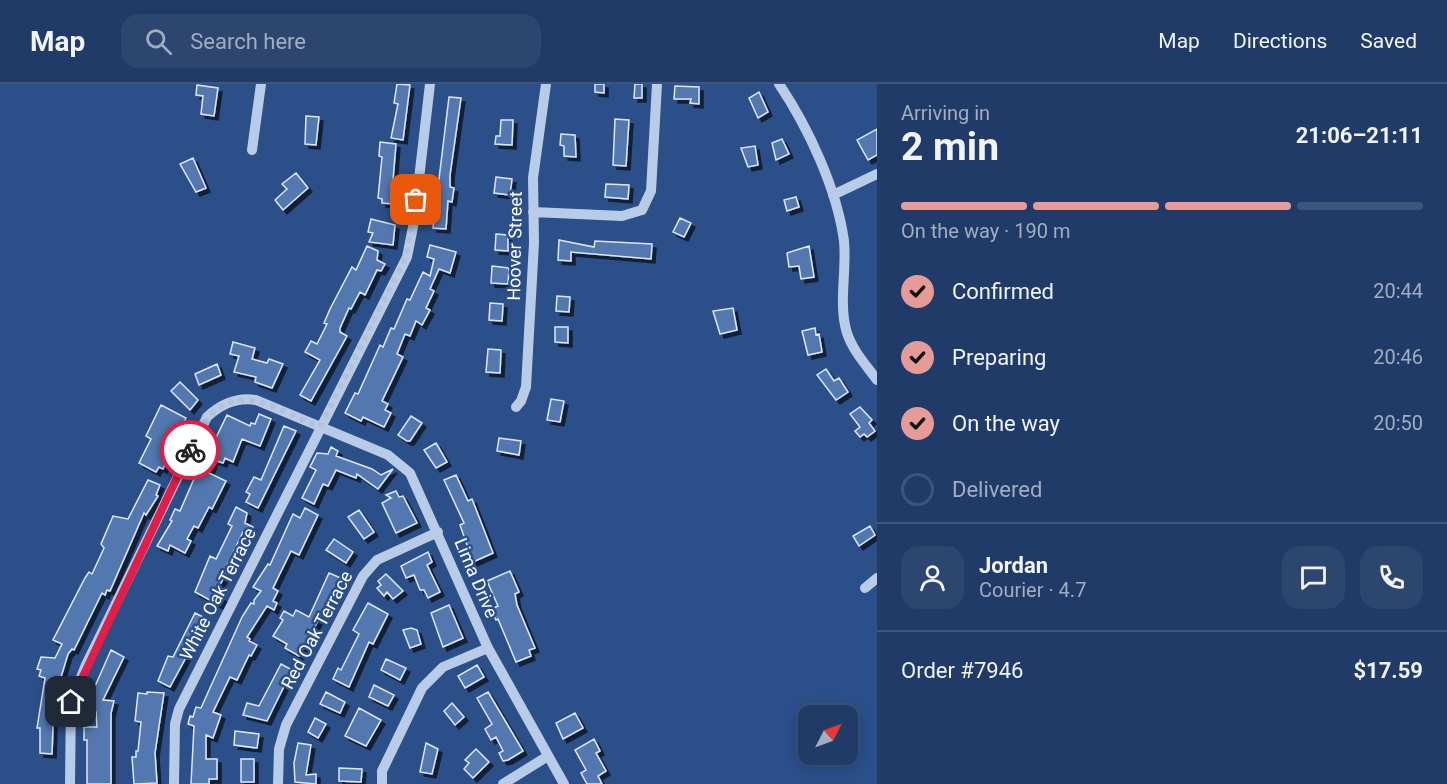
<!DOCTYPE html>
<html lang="en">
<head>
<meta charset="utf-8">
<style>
	:root { --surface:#203b67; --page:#2d4670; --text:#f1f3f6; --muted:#a2adc0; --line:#3d557b; --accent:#e69b98 }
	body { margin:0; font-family:Roboto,sans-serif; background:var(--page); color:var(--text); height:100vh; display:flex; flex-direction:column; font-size:22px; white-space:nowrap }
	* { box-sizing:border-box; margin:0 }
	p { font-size:20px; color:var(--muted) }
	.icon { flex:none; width:33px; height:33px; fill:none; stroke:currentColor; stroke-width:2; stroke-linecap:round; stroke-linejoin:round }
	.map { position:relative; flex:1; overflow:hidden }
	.sheet { display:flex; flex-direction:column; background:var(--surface); width:570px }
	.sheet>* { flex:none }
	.needle { width:39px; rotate:48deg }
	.buttons { position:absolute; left:798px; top:621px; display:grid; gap:12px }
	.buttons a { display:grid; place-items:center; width:60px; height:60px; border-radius:12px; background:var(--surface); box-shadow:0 3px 15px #0003,0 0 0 2px var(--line); font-size:30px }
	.pin { position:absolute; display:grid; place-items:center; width:51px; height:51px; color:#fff; margin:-26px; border-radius:12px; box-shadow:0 3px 9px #0006 }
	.courier { position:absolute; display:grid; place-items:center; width:60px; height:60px; margin:-30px; border:4px solid #e11d48; border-radius:50%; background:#fff; color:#222; box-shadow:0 2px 8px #0007 }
	.overview em { font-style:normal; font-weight:700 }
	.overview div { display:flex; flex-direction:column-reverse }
	.overview { display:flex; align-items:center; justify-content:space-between; height:102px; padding:0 24px }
	h1 { font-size:39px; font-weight:700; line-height:45px }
	.bar { display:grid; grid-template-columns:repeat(4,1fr); gap:9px 6px; align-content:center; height:72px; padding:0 24px }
	.bar i { height:8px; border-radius:4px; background:var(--line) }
	.bar .current { background:var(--accent) }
	.bar p { grid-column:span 4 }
	.line { display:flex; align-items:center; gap:15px; padding:0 24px; border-top:2px solid var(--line) }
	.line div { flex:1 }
	.round { display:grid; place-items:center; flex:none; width:63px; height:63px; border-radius:18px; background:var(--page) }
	ol { padding:0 24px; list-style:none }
	li { display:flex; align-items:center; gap:18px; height:66px }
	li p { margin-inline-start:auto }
	li .icon { padding:6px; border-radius:50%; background:var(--accent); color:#111; stroke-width:4 }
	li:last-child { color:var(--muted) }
	li i { width:33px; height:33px; border:3px solid var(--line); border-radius:50% }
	header { display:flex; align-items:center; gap:36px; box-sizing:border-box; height:84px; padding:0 30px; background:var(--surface); border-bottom:2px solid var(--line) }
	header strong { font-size:28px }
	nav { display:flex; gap:33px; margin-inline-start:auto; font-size:21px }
	.search { width:420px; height:54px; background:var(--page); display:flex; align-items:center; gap:15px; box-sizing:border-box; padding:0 21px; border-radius:18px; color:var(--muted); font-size:22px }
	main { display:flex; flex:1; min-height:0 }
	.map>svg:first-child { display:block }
</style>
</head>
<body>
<header>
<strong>Map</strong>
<div class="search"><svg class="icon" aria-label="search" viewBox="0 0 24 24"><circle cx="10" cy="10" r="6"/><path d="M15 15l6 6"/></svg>Search here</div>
<nav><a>Map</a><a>Directions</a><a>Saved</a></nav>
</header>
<main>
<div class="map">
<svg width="877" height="700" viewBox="0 0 877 700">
	<defs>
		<filter id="shadow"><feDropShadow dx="4" dy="4" stdDeviation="0" flood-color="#0009"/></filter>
	</defs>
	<rect width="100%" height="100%" fill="#2b4f89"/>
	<path fill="#5378b0" stroke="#dce7f7" stroke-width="1.5" filter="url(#shadow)" d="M397,0L410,1L403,56L391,54L398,20L394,19Z
		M595,0H604V9L595,8Z
		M635,0H642V14H634Z
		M197,1L218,4L214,32L201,30L203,12L196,11Z
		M675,2L699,3V20L690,19L691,15H674Z
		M759,8L768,28L758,34L749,14Z
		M449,13L461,14L450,91V103L454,104L452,118L448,117L446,145L433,144Z
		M306,32L319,33L316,61L305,60Z
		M615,35L629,36L626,82L613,81Z
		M501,36H513L512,61L495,60L496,52H500Z
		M877,45V71L868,76L857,56Z
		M561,50L575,51L576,73L564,72V62L560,61Z
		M782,55L789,70L776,76L772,59Z
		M380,58L396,60L393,96H397L394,120L382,119V115L378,114L382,73L379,72Z
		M755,62L758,81L748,83L741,64Z
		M193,74L206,104L196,108L180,80Z
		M296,89L308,104L283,126L275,116L287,105L282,100Z
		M496,93L512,95L510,111L494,109Z
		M606,100L629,101L628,115L605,113Z
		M796,113L799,123L787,127L784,116Z
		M680,134L691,139L684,153L673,148Z
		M371,135L395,141L393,161L369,158L373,149L368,148Z
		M496,150L508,151V167L495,166Z
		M559,156L594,163L595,157L652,160L651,175L571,168V177L558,176Z
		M430,161L456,168L450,189L439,185L430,205L434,207L426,224L430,226L422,241L416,237L410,252L405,250L397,270L403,273L382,317L388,320L385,326L391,329L384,343L363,333L361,337L345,329L355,309L358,310L380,261L383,263L391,244L394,245L407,215L410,216L423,188L430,192L434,175L427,173Z
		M367,162L378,167L377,176L385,180L381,187L377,186L365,211L360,208L351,225L349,224L340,244V248L347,252L311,317L300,311L320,276L305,268L311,257L317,260L327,240L324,239L330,225L352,183L356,186Z
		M809,162L814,193L801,195L799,182L789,183L787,169Z
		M492,182L509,184L508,200L491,199Z
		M557,212L570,213L569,228L556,227Z
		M490,219L503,220L502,237L489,236Z
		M733,224L737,246L720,250L713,227Z
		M555,243H568V259L555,258Z
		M815,244L816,251L819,250L822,268L808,271L802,247Z
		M233,258L255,264L252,275L267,279L269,275L283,280L272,304L255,298L256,293L234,288L239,272L230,270Z
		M488,265L501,266L500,289L486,288Z
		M217,280L221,291L199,301L195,290Z
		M826,285L834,297L839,294L848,308L836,316L817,291Z
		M180,298L198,316L190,326L171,307Z
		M551,315L564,317L560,338L547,336Z
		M161,321L186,334L163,385L159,383L156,388L139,379L151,355L146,352Z
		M860,323L872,336L869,339L875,347L867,353L864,350L860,353L855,347L860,343L850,330Z
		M259,330L271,335L260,362L242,355L233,378L225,374L223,379L214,376L209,389L226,397L212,425L209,423L198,444L194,442L187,455L191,457L185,469L170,461L168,467L157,462L172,437L170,436L175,425L180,427L207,365L210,366L227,331L250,342L251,339L255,340Z
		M411,332L422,339L410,357H407L398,351Z
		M284,342L296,347L258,424L246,418L250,410L246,408L254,393L261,396Z
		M499,354L521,357L519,371L497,367Z
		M436,359L447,378L436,384L424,366Z
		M331,363L338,367L336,372L372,385L381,391L393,385L378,405L357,390L356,394L336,386L328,402L323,400L314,420L302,414L316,386L310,383L317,369L328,370Z
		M456,391L468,417L472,415L493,469L473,478L460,441L464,439L444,396Z
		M148,396L160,401L156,411L158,412L146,431L144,429L110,507L107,506L105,511L102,509L74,566L72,565L68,570L54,616L52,670L40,669V644H37L45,594L39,592L41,586L37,585L41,573L55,574L62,560L53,556L85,494L89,488L92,490L104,464L101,460L113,432L128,435Z
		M396,407L399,413L403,412L417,439L396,449L382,419L391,414L386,411Z
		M236,423L247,429L245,439L253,443L249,451L243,448L227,481L230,482L215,510L223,514L219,521L195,508L210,472L216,475L232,442L228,440Z
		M305,424L318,431L299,471L291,467L273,504L278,507L273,517L277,519L274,526L267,522L247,553L250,555L249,557L257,561L251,572L249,571L237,596L230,593L213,628L221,631L213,654L206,651V675H217V695H209V700H191L194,642L188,640L190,632L193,633L196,623L201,624L242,533L251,519L254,520V516L261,507L253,503L268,480L270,481L293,430L300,434Z
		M359,426L374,448L364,455L348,433Z
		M870,442L875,451L859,462L853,452Z
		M334,455L353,468L346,479L326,466Z
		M428,468L432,478L427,481L440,508L428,514L424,506H420L414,491L406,494L401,482Z
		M510,487L519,508L515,510L517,521L535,564L529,566L531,572L516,578L498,535L496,536L491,525L498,522L487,497Z
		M329,489L341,494L299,572L285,564L287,560L273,552L283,536L280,534L284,527L293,532L296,526L309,533Z
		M386,490L403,507L393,515L387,508L384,512L377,504L381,501L378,497Z
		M368,519L388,530L373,560L369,558L349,603L333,595L338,584L341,586L359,550L353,546Z
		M449,521L463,554L443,563L431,529Z
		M195,529L205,534L204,540L170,603L158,597L168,572L173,573Z
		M411,544L417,546L421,560L410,564L403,546Z
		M111,566L124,573L103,616L114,617L111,629V700H87V656H84V643H97L96,628L85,627L87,608L92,609Z
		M386,575L406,584L400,596L381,586Z
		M281,580L292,586L267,637L243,631L247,619L259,622Z
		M477,581L484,593L465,604L458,592Z
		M374,601L394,611L388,622L369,613Z
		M147,608L164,609L155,669L157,699L134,700L132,673H136V667H138L141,638L135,637L138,609L147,610Z
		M326,608L345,618L340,629L320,620Z
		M488,608L523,667L508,676L503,677L499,669L503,667L496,653L491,656L485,645L492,640L477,614Z
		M452,619L464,633L455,641L444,627Z
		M359,624L381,636L366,662L345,652Z
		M575,629L583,644L563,655L556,639Z
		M315,634L326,640L318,654L308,648Z
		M235,647L259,650L257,664L234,661Z
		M594,655L600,667L596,669L606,687L598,692L602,700H587L581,689L586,686L575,666Z
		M298,659L311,661L306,691L316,690V700L295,698L294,679Z
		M426,659L438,665L432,690L420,688Z
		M476,665L489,678L473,694L464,685L469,679L465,676Z
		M241,675H254V698H241Z
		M339,684L362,685L361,698L339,697Z"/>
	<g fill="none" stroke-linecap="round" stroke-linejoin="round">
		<path stroke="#b8cce8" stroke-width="10" d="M779,0C808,43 837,105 844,157C847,187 838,220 847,249C853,267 866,281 877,296
			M252,66L261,0
			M833,111L877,90
			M533,128L622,132L642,126L651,107L657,0
			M516,323L521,317L526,303L534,159L533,94L546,0
			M865,504L877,494
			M70,700L71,618L86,581L207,333C221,320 237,313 256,316L388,371L410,389L488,564L564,700
			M174,700L175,640L179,625L407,173L414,138L430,0
			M278,700L279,665L286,641L363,492L377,476L438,448
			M382,700V687L422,604L443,583L488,564
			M503,700L548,672"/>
	</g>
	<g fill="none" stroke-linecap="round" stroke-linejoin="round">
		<path stroke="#b5c1d6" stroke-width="6" stroke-dasharray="0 10.8" d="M190,366C225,289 258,317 320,343L406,173L416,116"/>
		<path stroke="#e11d48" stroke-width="8" d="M71,618L190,366"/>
	</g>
	<g text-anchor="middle" stroke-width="5" stroke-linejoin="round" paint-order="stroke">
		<g font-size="18" fill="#fff" stroke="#2b4f89">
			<text transform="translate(515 162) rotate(-89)" y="6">Hoover Street</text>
			<text transform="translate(476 494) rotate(67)" y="6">Lima Drive</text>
			<text transform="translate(218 510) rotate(-63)" y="6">White Oak Terrace</text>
			<text transform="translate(317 546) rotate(-62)" y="6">Red Oak Terrace</text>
		</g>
	</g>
</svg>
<div class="buttons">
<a><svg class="needle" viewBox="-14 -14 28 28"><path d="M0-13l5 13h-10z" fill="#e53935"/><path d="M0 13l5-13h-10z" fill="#a2adc0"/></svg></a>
</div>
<div class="pin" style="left:416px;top:116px;background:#ea580c"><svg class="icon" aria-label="bag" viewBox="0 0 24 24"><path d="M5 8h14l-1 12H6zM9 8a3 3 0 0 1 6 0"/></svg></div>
<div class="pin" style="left:71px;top:618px;background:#1f2937"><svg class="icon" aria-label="home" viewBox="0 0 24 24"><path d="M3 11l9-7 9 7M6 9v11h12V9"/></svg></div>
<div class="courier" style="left:190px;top:366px"><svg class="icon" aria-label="bike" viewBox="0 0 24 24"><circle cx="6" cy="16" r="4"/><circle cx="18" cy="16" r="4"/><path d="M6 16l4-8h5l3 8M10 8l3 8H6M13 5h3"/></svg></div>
</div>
<section class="sheet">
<div class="overview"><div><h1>2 min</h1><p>Arriving in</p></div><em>21:06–21:11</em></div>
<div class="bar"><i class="current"></i><i class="current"></i><i class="current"></i><i></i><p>On the way · 190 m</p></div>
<ol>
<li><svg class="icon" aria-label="check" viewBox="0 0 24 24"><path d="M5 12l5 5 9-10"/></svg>Confirmed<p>20:44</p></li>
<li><svg class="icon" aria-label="check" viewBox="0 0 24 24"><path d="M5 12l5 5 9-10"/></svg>Preparing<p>20:46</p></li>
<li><svg class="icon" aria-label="check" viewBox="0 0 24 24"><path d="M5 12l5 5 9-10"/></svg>On the way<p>20:50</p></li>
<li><i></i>Delivered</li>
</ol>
<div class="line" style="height:108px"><a class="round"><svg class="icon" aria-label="person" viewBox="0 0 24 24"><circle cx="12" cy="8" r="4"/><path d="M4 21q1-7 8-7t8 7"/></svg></a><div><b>Jordan</b><p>Courier · 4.7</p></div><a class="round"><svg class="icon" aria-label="chat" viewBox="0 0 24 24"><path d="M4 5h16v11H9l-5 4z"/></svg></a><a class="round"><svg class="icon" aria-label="phone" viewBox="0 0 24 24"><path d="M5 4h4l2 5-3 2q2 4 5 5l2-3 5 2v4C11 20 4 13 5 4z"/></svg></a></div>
<div class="line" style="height:78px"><div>Order #7946</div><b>$17.59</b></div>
</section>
</main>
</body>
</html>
